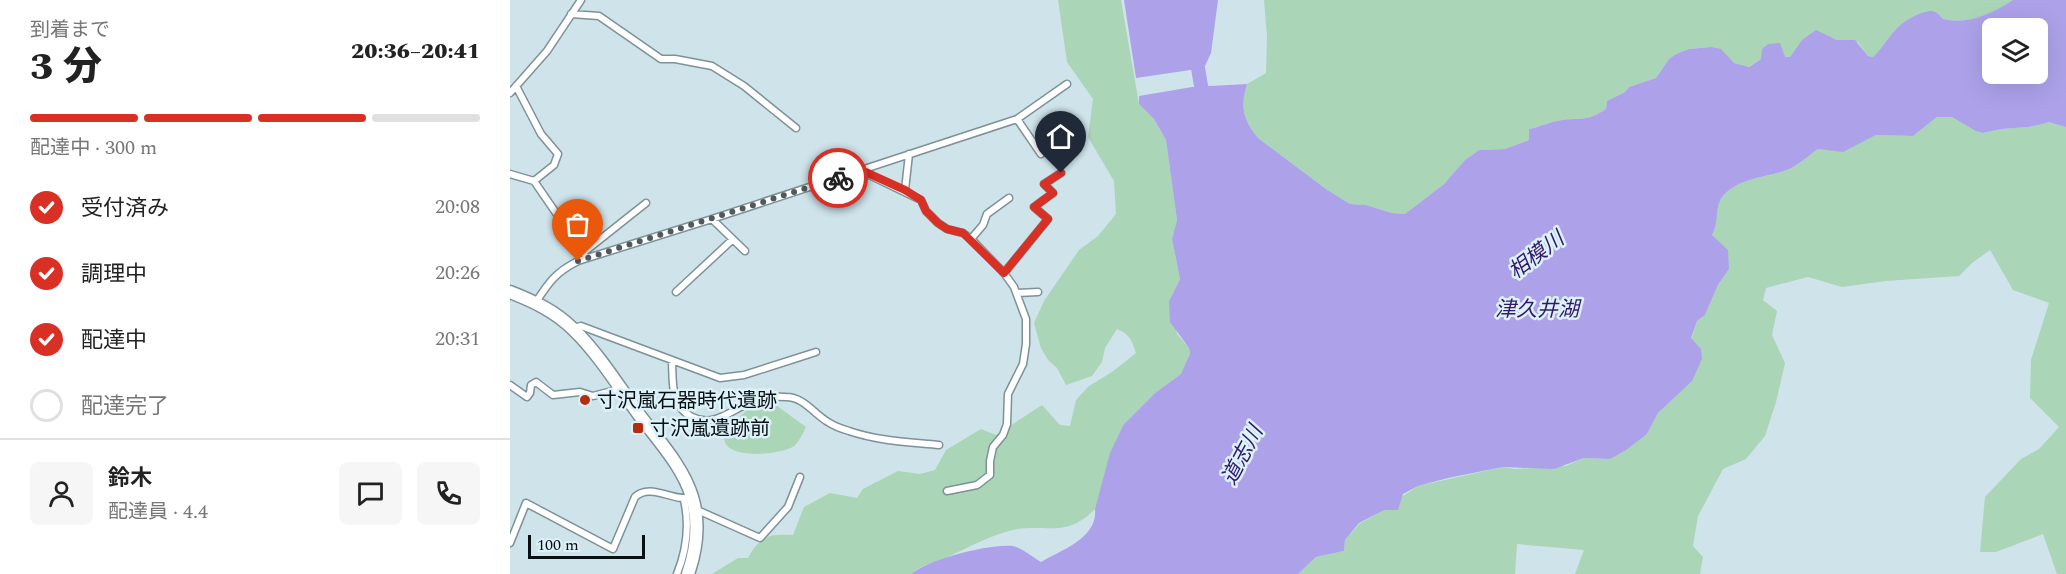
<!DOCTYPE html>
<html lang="ja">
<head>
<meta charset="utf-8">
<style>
	:root { --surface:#fff; --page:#f6f6f6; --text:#222; --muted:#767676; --line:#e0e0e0; --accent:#d93025 }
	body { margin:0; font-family:Spectral,"Noto Sans JP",serif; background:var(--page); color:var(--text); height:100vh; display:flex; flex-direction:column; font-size:22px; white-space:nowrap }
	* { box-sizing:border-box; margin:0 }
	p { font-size:20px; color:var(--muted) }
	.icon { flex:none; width:33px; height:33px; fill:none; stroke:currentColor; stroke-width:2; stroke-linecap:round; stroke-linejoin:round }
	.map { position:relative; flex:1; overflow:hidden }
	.sheet { display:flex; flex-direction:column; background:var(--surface); width:510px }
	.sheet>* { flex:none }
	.buttons { position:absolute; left:1472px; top:18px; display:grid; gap:12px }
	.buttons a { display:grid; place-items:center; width:66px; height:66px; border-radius:9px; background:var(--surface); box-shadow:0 6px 24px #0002; font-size:30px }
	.scale { position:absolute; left:18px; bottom:15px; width:117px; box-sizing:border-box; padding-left:6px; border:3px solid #091013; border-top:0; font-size:16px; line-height:21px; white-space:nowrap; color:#091013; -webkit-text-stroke:4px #dcf1f8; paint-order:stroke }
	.pin { position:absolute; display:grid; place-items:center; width:51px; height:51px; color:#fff; margin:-62px -26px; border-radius:50% 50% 50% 0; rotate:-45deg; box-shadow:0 0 6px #0007 }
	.pin .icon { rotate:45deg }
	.courier { position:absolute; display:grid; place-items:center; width:60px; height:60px; margin:-30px; border:4px solid #d93025; border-radius:50%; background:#fff; color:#222; box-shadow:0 2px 8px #0007 }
	.head em { font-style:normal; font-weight:800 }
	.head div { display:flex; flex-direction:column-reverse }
	.head { display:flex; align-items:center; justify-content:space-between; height:102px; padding:0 30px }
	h1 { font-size:39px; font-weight:800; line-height:45px }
	.bar { display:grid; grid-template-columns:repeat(4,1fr); gap:9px 6px; align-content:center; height:72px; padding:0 30px }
	.bar i { height:8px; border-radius:4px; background:var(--line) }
	.bar .active { background:var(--accent) }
	.bar p { grid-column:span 4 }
	.line { display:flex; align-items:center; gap:15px; padding:0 30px; border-top:2px solid var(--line) }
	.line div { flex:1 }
	.round { display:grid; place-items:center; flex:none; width:63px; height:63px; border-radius:9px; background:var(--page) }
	ol { padding:0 30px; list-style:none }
	li { display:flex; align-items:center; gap:18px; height:66px }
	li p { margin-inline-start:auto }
	li .icon { padding:6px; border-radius:50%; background:var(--accent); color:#fff; stroke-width:4 }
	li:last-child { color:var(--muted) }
	li i { width:33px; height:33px; border:3px solid var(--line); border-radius:50% }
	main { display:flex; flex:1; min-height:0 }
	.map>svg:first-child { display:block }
</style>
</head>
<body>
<main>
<section class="sheet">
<div class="head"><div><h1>3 分</h1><p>到着まで</p></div><em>20:36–20:41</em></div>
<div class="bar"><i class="active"></i><i class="active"></i><i class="active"></i><i></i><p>配達中 · 300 m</p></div>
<ol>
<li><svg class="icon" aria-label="check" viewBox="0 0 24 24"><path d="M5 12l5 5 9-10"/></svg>受付済み<p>20:08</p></li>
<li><svg class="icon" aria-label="check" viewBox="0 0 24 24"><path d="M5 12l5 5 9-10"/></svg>調理中<p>20:26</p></li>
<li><svg class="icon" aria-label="check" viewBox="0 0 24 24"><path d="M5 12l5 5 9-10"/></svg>配達中<p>20:31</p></li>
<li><i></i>配達完了</li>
</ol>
<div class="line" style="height:108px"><a class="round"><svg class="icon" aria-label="person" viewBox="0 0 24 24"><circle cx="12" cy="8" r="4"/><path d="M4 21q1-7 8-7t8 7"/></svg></a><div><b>鈴木</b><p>配達員 · 4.4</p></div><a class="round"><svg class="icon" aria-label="chat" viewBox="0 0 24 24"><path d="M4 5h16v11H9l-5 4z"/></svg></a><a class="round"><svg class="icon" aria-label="phone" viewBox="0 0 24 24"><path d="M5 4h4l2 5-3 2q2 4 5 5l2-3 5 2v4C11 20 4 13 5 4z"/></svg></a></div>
</section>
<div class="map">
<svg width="1556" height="574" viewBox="0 0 1556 574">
	<rect width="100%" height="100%" fill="#cfe3eb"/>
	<path fill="#aad5b6" d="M548,0H611L629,104L644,119L656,140L667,220L662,239L670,279L659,301L667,334L679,348L680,354L676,365L671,374L645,393L614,424L585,509C557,537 541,525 507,529C485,533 459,547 438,557C425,563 411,564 401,574H202L228,558H238C251,535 259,534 283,535L294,507L320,493L347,498L353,489L388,471L410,474L425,470L436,450L471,429L486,435L532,405L550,425L560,426L566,400L579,386L602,372L626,353C622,340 619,334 607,329L595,348L592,362L582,376L556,385L547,368L538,360L531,348L524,323L534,301L569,250L588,236L606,214L604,181L578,137L583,99L557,62Z
		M754,0H1503C1485,12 1461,24 1438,20C1431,19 1431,16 1427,13C1420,7 1404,16 1397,20C1382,29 1375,46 1363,57L1358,56L1348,42L1327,40L1320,37L1292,40L1280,57L1251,59L1238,67L1224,63L1201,47L1179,49L1166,54L1159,59L1146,78L1119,87L1115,92L1097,101L1096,109C1074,124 1069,116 1047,121C1038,123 1029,127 1020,129L1019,140L995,149L969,150L955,160L934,184L895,214L882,213L856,205L840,204L816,189L748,138C733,119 730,108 737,84L756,73L757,36Z
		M1427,117H1442L1473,133L1491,129L1519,127L1530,123L1543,122L1556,127V574H1547L1533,534L1486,552H1470L1475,497L1511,459L1529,449L1549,427L1520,398L1521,360L1539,303L1503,290L1480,250L1462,263L1449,276L1375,281L1332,287L1298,277L1256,288L1253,300L1267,311L1262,335L1275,363L1266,402L1255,436L1236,459L1213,469L1188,516L1183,546L1193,557L1190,574H1065L1074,550L1007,544L1005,574H788L806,557L834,551L835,540L850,523L860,518L908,486L993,467L1005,469L1056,466L1074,458L1100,459L1137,434L1148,413L1181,381L1191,349L1181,339L1187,321L1195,315L1208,285L1219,269L1202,235C1210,221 1204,207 1213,196C1229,177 1255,178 1277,170C1289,165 1298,156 1308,149L1334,151L1366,135L1403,136Z
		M243,405L267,406L296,427C293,433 289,442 284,446C269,456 203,461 216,431C219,424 237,411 243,405Z"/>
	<path fill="#ada2ea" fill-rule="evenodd" d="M614,0H708L701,53L694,68L626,78Z
		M1503,0H1556V127L1539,122L1519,127L1491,129L1473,133L1466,131L1442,117H1427L1403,136L1366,135L1333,152L1308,149C1298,156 1289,165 1277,170C1255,178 1230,177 1213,196C1204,207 1210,221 1202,235L1218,250L1219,269L1208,285L1195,315L1187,321L1181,338L1191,349L1192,359L1182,381L1148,413L1137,434L1116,450L1100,459L1074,458L1044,469L993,467L938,478L908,486L893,494L888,510H874L849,523L835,540L834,551L806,557L788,574H401C416,560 481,543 503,546C512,548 523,557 531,562C552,550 588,538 585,509L600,453L614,424L645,393L671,374L680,354L679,348L660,322L659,301L670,279L662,239L667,220L656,140L644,119L629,104V96L682,87L737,84C730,108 733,119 748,138L816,189L840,204L856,205L882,213L895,214L934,184L955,160L969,150L995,149L1019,140V129C1030,127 1037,123 1047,121C1068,116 1074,124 1096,109L1097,101L1115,92L1119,87L1146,78L1159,59L1166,54L1179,49L1201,47L1211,49L1224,63L1239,67L1251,59L1252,49L1258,44L1270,43L1275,57H1280L1292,40L1306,30L1327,40H1345L1358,56L1363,57C1375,46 1382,29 1397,20C1404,16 1420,7 1427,13C1431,16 1431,19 1438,20C1461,24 1484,12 1503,0ZM1527,28V74H1482V28Z"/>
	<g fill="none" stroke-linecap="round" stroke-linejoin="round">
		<path stroke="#ada2ea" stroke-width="14" d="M685,51L694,103"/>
		<defs>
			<path id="street" d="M61,14L89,16L151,59H165L202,66L234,86L286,128
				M6,86L31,134L48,154L44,165L24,181
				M0,93L37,51L71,0
				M507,119L531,154
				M351,171L411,200L416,211L428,223L437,229L453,233L461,239L494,273L504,287L516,319V344L513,364L498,394L497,424L493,435L483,447L480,461V475L467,485L437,491
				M0,174L24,181L77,258
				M395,190L399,154
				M202,219L235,251
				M461,239L473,225L477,214L499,198
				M73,253L136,203
				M494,273L538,219L524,207L543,193L534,184L551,173
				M166,292L222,240
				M507,293L528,292
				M26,302C39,282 46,272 68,261L202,219L507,119L557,84
				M63,328L71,326L210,378L234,375L306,352
				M162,361C163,382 160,406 182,417C204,428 221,410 241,402C253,397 264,396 276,397C294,397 304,414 318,422C324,426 332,429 339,431C368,441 399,442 429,445
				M0,385L17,397L20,393L21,385L26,382L43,395L70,392L83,396L102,391L109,387
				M185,509L250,538L278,507L290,477
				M0,543L16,503L103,549L125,497C141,482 164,503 182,497
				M167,574C177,549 180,526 174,500"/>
			<path id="highway" d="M0,292C23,301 45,311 63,329C89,354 109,387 130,416C149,441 173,467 182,497C190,523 187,548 178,574"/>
		</defs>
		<use href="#street" stroke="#7e9197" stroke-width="9"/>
		<use href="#highway" stroke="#7e9197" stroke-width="15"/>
		<use href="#street" stroke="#fff" stroke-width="6"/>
		<use href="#highway" stroke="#fff" stroke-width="12"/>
	</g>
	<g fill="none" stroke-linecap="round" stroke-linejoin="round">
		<path stroke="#4e5a5f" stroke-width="6" stroke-dasharray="0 10.8" d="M68,261L328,178"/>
		<path stroke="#d93025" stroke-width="8" d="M328,178L351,170L395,190L411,200L416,211L428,223L437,229L453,233L494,273L538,219L524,207L543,193L534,184L551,173"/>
	</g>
	<g fill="#b72c0e" stroke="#dcf1f8" stroke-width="2">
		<circle cx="75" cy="400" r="6"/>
		<rect x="122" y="422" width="12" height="12" rx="3"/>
	</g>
	<g text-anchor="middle" stroke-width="5" stroke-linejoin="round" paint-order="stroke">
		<g font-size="20" fill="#091013" stroke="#dcf1f8" text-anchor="start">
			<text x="87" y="407">寸沢嵐石器時代遺跡</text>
			<text x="140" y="435">寸沢嵐遺跡前</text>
		</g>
		<g font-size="21" font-style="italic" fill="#32186b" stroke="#dcf1f8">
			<text transform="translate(1026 255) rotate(-37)" y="7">相模川</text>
			<text x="1027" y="316">津久井湖</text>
			<text transform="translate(732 455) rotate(-62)" y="7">道志川</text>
		</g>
	</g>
</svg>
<div class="buttons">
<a><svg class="icon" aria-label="layers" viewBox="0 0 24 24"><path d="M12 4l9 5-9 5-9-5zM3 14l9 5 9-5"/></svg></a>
</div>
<div class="scale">100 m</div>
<div class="pin" style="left:68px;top:261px;background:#ea580c"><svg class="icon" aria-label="bag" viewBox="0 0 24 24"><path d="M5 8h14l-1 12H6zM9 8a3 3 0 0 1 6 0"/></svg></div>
<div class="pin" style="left:551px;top:173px;background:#1f2937"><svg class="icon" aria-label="home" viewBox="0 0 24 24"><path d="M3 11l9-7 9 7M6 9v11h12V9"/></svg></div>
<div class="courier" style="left:328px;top:178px"><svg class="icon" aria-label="bike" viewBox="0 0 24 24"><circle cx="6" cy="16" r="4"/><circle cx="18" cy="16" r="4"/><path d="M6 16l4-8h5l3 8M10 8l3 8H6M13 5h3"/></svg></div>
</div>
</main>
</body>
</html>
